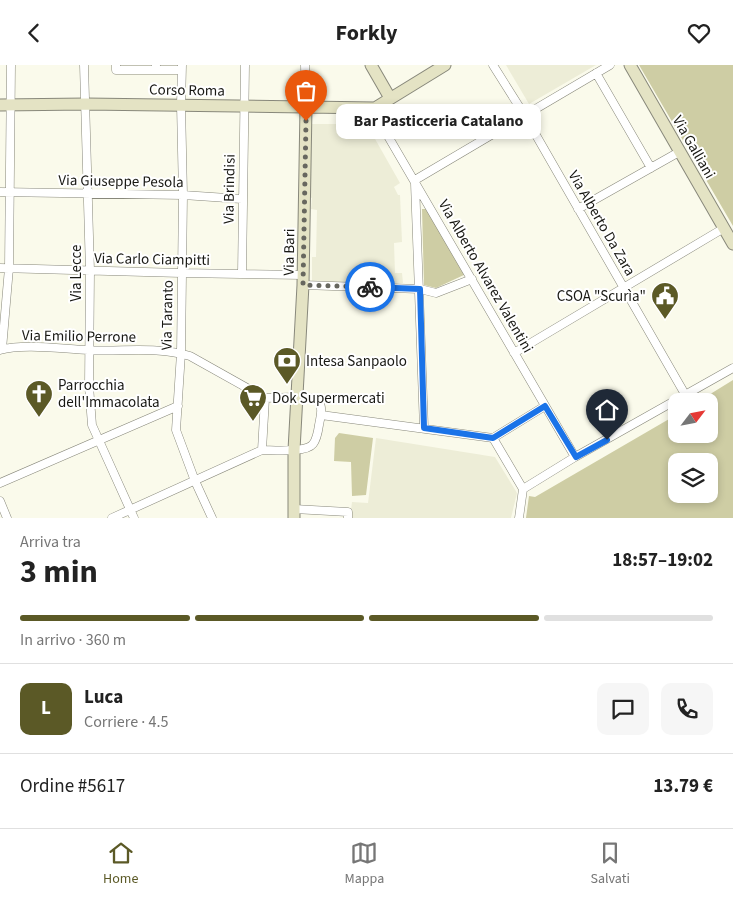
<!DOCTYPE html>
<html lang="it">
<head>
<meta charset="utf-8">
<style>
	:root { --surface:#fff; --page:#f6f6f6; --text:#222; --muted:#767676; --line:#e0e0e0; --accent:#5b5926 }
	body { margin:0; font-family:"Source Sans 3",sans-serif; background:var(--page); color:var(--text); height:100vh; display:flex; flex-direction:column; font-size:19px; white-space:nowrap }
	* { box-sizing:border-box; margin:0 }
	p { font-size:16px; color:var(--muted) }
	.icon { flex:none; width:28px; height:28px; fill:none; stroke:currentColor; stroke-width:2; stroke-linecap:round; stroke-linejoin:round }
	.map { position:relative; height:453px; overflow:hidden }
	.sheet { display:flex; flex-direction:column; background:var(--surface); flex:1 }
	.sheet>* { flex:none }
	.needle { width:32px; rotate:58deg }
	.fabs { position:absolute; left:668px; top:328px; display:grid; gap:10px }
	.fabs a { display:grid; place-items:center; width:50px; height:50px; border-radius:10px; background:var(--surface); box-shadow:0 2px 8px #0003; font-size:25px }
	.pin { position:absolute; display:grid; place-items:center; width:42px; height:42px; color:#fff; margin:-51px -21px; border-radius:50% 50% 50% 0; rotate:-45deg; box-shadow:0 0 5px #0007 }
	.pin .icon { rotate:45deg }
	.courier { position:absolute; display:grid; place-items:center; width:50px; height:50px; margin:-25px; border:4px solid #1a73e8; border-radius:50%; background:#fff; color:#222; box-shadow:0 1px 6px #0007 }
	.bubble { position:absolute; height:35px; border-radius:10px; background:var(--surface); box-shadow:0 2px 8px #0003; font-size:16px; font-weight:700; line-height:35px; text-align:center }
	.head em { font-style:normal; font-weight:700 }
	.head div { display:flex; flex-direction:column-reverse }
	.head { display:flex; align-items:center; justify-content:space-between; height:85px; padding:0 20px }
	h1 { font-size:32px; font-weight:700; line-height:38px }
	.bar { display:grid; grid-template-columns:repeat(4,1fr); gap:8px 5px; align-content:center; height:60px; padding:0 20px }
	.bar i { height:6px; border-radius:4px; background:var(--line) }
	.bar .on { background:var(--accent) }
	.bar p { grid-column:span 4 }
	.line { display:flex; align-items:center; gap:12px; padding:0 20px; border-top:1px solid var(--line) }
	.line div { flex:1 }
	.round { display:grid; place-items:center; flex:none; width:52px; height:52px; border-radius:10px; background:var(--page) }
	header { display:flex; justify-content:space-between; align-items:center; height:65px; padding:0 20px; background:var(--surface); font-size:22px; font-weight:700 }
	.tabs { display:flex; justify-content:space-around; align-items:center; height:70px; border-top:1px solid var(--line); background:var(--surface); font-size:14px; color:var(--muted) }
	.tabs a { display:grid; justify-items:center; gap:2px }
	.tabs .on { color:var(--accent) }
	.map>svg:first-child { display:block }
</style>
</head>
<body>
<header><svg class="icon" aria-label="back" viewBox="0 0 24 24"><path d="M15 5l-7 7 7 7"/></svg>Forkly<svg class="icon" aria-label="heart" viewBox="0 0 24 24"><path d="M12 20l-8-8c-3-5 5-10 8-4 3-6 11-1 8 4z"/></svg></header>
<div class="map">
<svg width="733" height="453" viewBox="0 0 733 453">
	<rect width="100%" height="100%" fill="#fafaeb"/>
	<path fill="#ededd7" d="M506,0H596L529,39Z
		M311,59H358L363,69L370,65L400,118L394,122L398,130H400L402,177L394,178L395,208H402L403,218L312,217V192H316L317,145L311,144L312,133L309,132Z
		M376,373L495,392L517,428L511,453H350L352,437L368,438Z"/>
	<path fill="#cecda4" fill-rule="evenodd" d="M639,0H733V161Z
		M422,144H426L466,209L436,223L424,220Z
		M733,315V453H526L529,431L535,432L676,350V369H709V336H699ZM709,396V429H676V396Z
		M339,368L373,373L366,430L352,431L351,397L334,396L335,373Z"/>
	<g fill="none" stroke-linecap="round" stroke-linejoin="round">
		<defs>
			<path id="street" d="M84,0L90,206L89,321L92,360L134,453
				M116,0V5H155L156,0
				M182,0L181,40L183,130L181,288L176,365L195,416L212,453
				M305,0L306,42
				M493,0L525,51L686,331
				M155,5H181
				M596,8L651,103
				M375,43L378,54L575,392
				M415,115L610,0
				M415,118L424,363
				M0,127L183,130L242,134
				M578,144L679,87
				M0,203L181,208L303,210
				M242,209L245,0
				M303,220L420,224L436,228L472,214
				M2,284L9,203L11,0
				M0,285C23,278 63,284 88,285C121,287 158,281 190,291L265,333L298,332L318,334C323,342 321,350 319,360C318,367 317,374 313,379C306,388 274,385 262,385L265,333
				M514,288L724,163
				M321,350L493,373L523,424
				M493,373L545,341
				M0,418L178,341
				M523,424L575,392L733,303
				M0,436L7,453
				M294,444L348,447V453
				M112,453L262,385
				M519,453L523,424"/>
			<path id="secondary" d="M371,0L390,33
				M630,0L733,179
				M0,40L86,39L375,43L445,0
				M294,453V385L303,220L306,42"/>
		</defs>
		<use href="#street" stroke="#88887b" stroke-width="9"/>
		<use href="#secondary" stroke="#88887b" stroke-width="13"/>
		<use href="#street" stroke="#fff" stroke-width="8"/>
		<use href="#secondary" stroke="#e4e3c4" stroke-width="11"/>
	</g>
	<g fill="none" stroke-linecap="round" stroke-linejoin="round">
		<path stroke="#67675f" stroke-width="5" stroke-dasharray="0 9" d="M306,56L303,220L370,222"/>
		<path stroke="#1a73e8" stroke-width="6" d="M370,222L420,224L424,363L493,373L545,341L576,392L607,375"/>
	</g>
	<defs>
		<symbol id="civic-pin" viewBox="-11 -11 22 30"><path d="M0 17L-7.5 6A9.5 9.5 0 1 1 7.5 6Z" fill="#5b5926" stroke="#fff"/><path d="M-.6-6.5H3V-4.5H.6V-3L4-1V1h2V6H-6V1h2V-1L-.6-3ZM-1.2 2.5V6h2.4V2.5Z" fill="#fff"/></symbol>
		<symbol id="bank-pin" viewBox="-11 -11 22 30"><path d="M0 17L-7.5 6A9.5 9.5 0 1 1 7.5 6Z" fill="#5b5926" stroke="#fff"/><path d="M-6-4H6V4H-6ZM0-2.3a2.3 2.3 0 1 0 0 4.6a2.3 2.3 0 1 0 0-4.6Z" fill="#fff"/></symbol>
		<symbol id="church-pin" viewBox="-11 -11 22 30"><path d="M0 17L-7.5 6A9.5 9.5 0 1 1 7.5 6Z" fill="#5b5926" stroke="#fff"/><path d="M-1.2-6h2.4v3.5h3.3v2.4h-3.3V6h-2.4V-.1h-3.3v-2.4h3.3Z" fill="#fff"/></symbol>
		<symbol id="supermarket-pin" viewBox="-11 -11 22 30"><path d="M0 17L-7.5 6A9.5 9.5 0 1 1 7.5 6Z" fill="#5b5926" stroke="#fff"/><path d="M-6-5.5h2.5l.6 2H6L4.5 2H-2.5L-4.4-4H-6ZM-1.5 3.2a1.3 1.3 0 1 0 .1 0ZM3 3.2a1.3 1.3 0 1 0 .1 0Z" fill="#fff"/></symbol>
	</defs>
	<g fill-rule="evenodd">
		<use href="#civic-pin" x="649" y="215" width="32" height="43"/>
		<use href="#bank-pin" x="271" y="280" width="32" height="43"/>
		<use href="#church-pin" x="23" y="313" width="32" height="43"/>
		<use href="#supermarket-pin" x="237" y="317" width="32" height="43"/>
	</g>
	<g text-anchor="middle" stroke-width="4" stroke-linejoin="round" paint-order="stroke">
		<g font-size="15" fill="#181813" stroke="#fff">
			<text transform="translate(187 25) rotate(1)" y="5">Corso Roma</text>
			<text transform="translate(694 82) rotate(60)" y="5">Via Galliani</text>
			<text transform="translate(121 116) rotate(1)" y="5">Via Giuseppe Pesola</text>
			<text transform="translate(229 124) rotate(-89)" y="5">Via Brindisi</text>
			<text transform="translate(602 158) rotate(60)" y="5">Via Alberto Da Zara</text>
			<text transform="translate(289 187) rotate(-89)" y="5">Via Bari</text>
			<text transform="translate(152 194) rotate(1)" y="5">Via Carlo Ciampitti</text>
			<text transform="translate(76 208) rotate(-90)" y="5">Via Lecce</text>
			<text transform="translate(486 211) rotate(60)" y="5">Via Alberto Alvarez Valentini</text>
			<text transform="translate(167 250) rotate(-89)" y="5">Via Taranto</text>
			<text transform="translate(79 271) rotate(1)" y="5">Via Emilio Perrone</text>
		</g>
		<g font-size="15" fill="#181813" stroke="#fff" text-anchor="start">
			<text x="646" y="236" text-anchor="end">CSOA "Scurìa"</text>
			<text x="306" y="301">Intesa Sanpaolo</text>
			<text x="58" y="325">Parrocchia<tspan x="58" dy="17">dell'Immacolata</tspan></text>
			<text x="272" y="338">Dok Supermercati</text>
		</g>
	</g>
</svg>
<div class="fabs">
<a><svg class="needle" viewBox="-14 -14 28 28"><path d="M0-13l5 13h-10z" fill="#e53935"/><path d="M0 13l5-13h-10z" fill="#767676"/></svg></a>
<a><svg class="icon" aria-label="layers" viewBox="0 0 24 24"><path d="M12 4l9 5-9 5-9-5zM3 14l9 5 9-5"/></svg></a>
</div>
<div class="pin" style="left:306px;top:56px;background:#ea580c"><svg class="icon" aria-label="bag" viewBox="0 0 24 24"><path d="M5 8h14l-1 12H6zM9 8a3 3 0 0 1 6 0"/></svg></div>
<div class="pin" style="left:607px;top:375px;background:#1f2937"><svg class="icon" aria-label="home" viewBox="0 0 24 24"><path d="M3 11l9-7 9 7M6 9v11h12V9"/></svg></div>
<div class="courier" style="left:370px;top:222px"><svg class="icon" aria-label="bike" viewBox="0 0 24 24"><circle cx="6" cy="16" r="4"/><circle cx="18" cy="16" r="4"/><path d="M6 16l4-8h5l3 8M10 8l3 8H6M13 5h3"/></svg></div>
<div class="bubble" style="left:336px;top:39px;width:205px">Bar Pasticceria Catalano</div>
</div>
<section class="sheet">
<div class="head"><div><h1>3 min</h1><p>Arriva tra</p></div><em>18:57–19:02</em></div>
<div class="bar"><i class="on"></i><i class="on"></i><i class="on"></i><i></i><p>In arrivo · 360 m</p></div>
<div class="line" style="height:90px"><b class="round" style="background:var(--accent);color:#fff">L</b><div><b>Luca</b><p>Corriere · 4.5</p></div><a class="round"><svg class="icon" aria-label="chat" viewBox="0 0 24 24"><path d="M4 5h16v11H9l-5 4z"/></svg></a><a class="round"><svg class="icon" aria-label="phone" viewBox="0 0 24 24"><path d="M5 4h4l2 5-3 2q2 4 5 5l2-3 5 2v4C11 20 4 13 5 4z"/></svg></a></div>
<div class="line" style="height:65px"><div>Ordine #5617</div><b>13.79 €</b></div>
</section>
<nav class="tabs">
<a class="on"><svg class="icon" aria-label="home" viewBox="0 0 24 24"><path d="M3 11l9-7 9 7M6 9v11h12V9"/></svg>Home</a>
<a><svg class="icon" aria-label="map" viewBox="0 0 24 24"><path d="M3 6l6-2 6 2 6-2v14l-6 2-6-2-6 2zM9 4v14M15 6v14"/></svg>Mappa</a>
<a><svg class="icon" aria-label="saved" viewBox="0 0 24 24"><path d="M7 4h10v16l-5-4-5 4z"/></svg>Salvati</a>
</nav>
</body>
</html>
